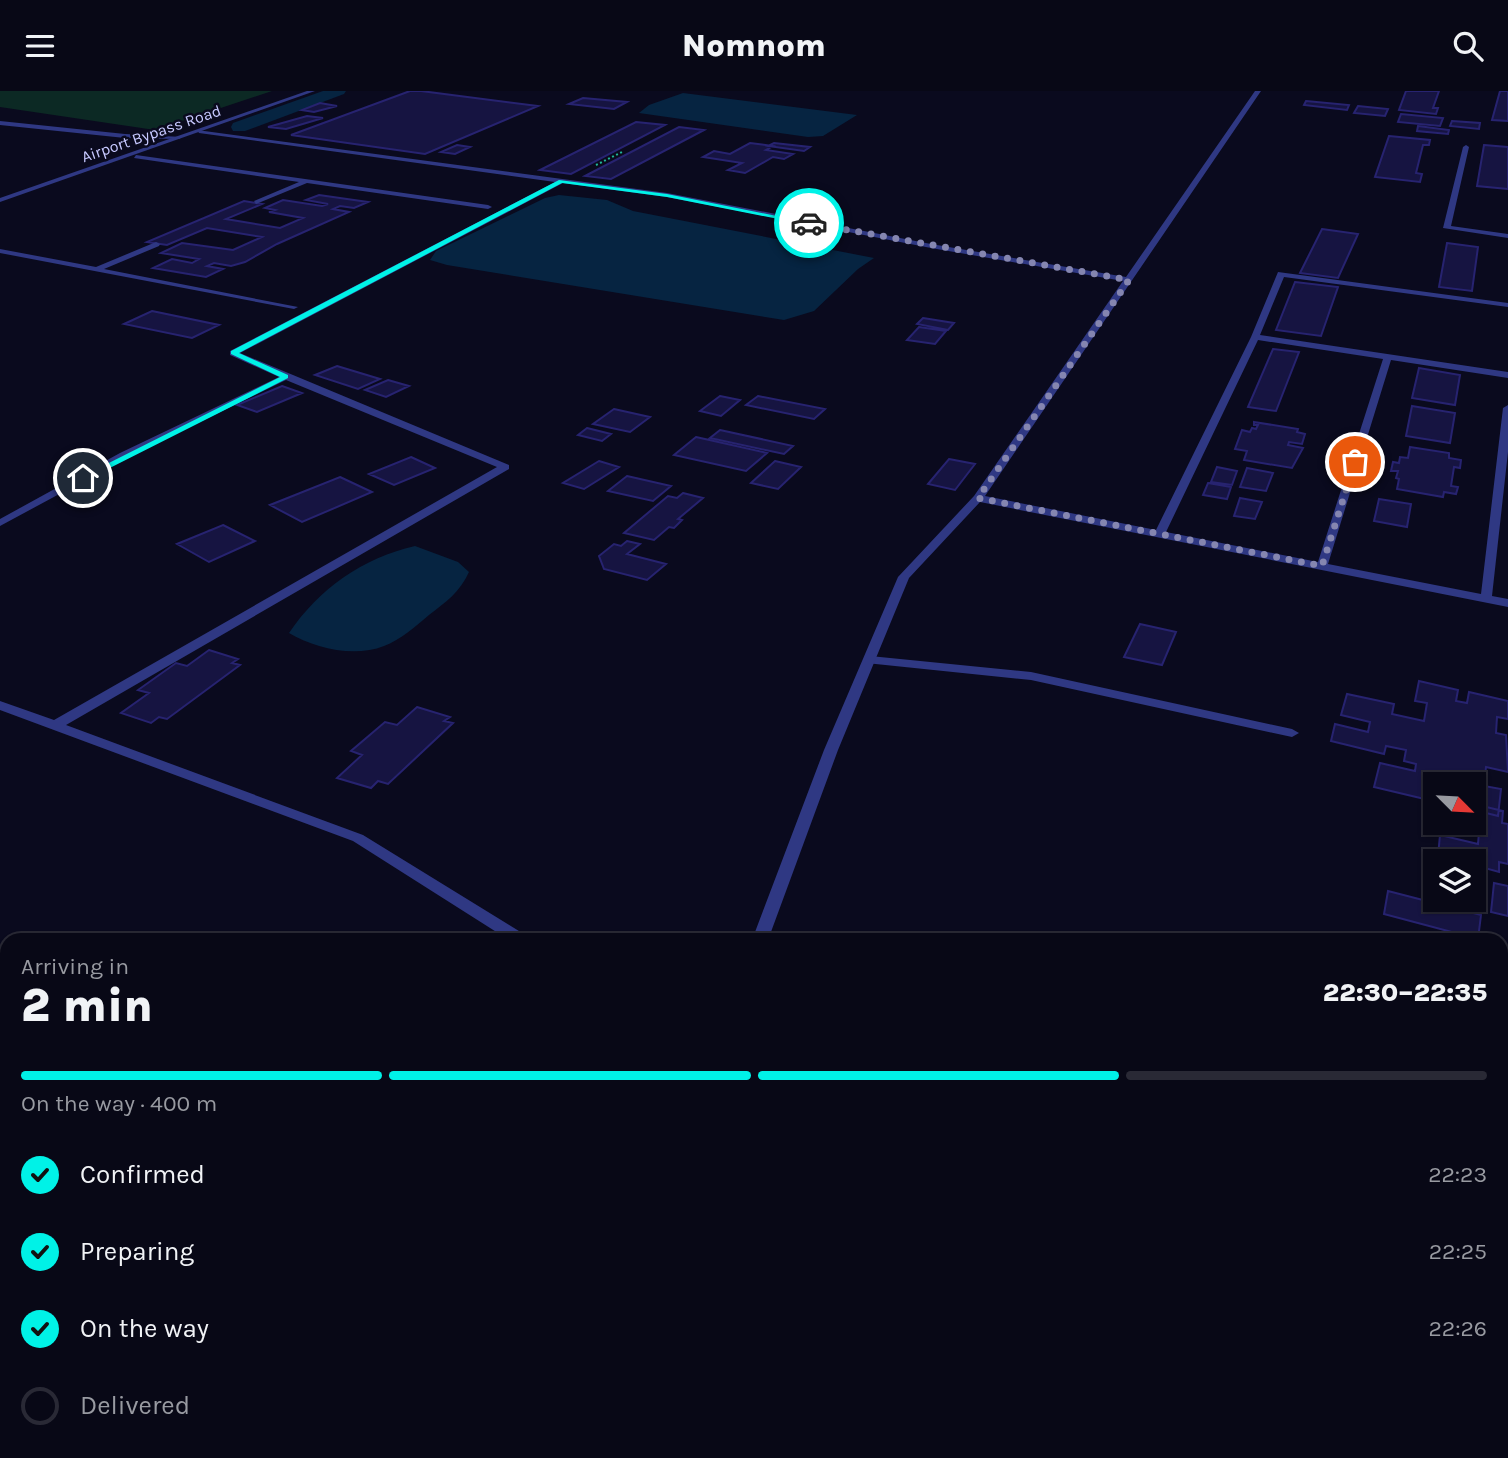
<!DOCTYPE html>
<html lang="en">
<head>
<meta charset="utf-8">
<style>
	:root { --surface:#080816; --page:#161623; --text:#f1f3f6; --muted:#989aa1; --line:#292935; --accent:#00f2e7 }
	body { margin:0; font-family:Karla,sans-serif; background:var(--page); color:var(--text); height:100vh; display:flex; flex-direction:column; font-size:26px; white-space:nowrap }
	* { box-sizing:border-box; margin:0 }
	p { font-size:23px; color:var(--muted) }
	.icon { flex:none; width:38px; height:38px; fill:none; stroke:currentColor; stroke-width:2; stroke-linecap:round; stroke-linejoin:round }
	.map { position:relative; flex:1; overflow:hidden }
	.sheet { position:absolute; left:0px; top:842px; width:1508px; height:527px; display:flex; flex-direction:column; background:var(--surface); border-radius:21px 21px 0 0; box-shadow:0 2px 5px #0004,0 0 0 2px var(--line) }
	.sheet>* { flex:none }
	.needle { width:46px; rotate:114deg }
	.controls { position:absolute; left:1423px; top:681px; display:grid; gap:14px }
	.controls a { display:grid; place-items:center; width:63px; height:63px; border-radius:0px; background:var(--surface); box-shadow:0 2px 5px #0004,0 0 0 2px var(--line); font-size:35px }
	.pin { position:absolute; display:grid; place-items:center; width:60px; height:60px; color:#fff; margin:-30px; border:4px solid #fff; border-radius:50%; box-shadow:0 2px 7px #0007 }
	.courier { position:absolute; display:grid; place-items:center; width:70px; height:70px; margin:-35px; border:5px solid #00f2e7; border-radius:50%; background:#fff; color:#222; box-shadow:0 2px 9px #0007 }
	.head em { font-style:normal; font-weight:800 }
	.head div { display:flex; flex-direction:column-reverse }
	.head { display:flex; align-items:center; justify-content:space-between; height:119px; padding:0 21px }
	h1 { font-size:46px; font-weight:800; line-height:52px }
	.bar { display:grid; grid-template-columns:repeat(4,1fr); gap:10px 7px; align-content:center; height:84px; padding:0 21px }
	.bar i { height:9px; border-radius:5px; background:var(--line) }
	.bar .selected { background:var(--accent) }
	.bar p { grid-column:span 4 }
	ol { padding:0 21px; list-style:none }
	li { display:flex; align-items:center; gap:21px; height:77px }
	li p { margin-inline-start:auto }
	li .icon { padding:7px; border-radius:50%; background:var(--accent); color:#111; stroke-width:4 }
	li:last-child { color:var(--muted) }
	li i { width:38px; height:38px; border:4px solid var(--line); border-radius:50% }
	header { display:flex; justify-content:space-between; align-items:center; height:91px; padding:0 21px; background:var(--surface); font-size:32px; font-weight:800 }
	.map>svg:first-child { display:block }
</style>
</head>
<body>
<header><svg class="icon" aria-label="menu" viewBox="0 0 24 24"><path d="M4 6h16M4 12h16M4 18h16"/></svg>Nomnom<svg class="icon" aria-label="search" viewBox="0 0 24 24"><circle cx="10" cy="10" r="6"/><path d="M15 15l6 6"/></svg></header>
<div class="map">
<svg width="1508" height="1367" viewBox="0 0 1508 1367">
	<rect width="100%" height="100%" fill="#0a0a1e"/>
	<path fill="#0c2924" d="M0,0H272L155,39L0,16Z"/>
	<path fill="#062441" d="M683,2L857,24L823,45L808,46L639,22L649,14Z
		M559,104L607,109L633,120L874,167L858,178L814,220L784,229L447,174L430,169L436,160L545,107Z
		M415,455L458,471L469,481C460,501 446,511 429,524C415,536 400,549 384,555C354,567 314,557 289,542C319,498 362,467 415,455Z
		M7,1022V1362H155L150,1367H0V1026Z
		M776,1362H1158L1156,1367H775Z
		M1294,1362H1395L1406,1367H1288Z"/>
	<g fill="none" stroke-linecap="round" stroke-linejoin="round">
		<path fill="#062441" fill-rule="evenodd" d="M323,0H346L344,3L245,40H233L231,36L233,32Z"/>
	</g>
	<path fill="#161441" stroke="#272370" stroke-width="2" d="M410,0H421L538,15L425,63L291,44Z
		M1406,0H1439L1433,17H1438L1436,23L1399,19Z
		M1500,0H1508V30L1492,29Z
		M583,7L627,11L614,18L569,13Z
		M1306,10L1349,14L1347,19L1304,14Z
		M320,12L337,15L314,21L302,19Z
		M1358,15L1388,18L1385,25L1354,22Z
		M1401,23L1443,27L1440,35L1398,31Z
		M307,25L323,27L286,38L268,36Z
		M1452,30L1480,32L1479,38L1450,35Z
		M636,31L665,34L571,83L540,79Z
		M1418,35L1449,39L1448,43L1417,40Z
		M679,36L704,39L611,88L585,85Z
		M1389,45L1430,49L1429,54H1423L1416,82L1422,83L1420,91L1375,86Z
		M750,52L773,55L766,59L793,63L784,68L773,66L745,82L728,79L742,72L703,66L714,60L730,63Z
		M774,52L810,56L804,60L768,55Z
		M457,54L470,56L455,63L441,61Z
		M1484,54L1508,56V98L1477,95Z
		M319,104L368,111L354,117L340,115L333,118L349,121L277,153L245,171L231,175L214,172L207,175L223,178L206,186L153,177L172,168L192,172L199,168L161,162L182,152L233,159L262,146L207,137L167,154L147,151L244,110L262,113L226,128L280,137L303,127L269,121L275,119L265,117L283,109L322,115L328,113L306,109Z
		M1322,138L1358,143L1338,187L1300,182Z
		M1447,152L1478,156L1472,200L1439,196Z
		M1295,191L1338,196L1321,245L1276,239Z
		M152,220L219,234L192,247L124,233Z
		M923,227L954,232L948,239L917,233Z
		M919,236L946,240L935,253L907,249Z
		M1273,258L1299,261L1276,320L1248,316Z
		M337,275L380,288L358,298L315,284Z
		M1419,277L1460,284L1455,314L1412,307Z
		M388,289L409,295L386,306L365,299Z
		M282,295L302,302L257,321L237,314Z
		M720,305L740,309L721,325L700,320Z
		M758,305L825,318L814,328L746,314Z
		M1412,315L1455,322L1450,352L1406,345Z
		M614,318L650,326L630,341L593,333Z
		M1254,331L1298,338L1297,341L1305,343L1302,353L1289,351L1288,354L1303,357L1292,377L1244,369L1247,360L1235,358L1242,339L1250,341L1252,337L1256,338L1258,334H1254Z
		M587,337L611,343L602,350L578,344Z
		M720,339L793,355L784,363L710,347Z
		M696,346L767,362L746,380L674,364Z
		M1410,356L1449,362V367L1461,369L1460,377L1454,376L1451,395L1458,396L1456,403L1444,401L1443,406L1397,398L1399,388L1396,387L1398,380H1391L1393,371L1399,372L1400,366L1408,367Z
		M411,366L435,377L394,394L369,383Z
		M949,368L975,373L955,399L928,393Z
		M599,370L619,376L584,398L563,392Z
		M775,370L801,376L778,398L751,392Z
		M1217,376L1237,380L1232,394L1211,391Z
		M1247,377L1273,382L1266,400L1240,396Z
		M627,385L671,395L653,410L608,400Z
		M340,386L372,401L302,431L270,414Z
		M1208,392L1231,396L1227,408L1203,404Z
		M683,402L703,407L678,428L682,429L674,437L669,436L654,449L624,442L668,405L677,407Z
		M1240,407L1262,411L1255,428L1234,425Z
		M1379,408L1411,413L1407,436L1374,430Z
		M223,434L255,450L209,471L177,453Z
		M627,450L640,453L627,463L666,473L647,489L604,478L599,465L614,453L621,455Z
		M1140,533L1176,541L1162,574L1124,566Z
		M209,559L238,568L232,572L240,574L167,628L159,626L151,632L121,622L149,602L138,599L176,572L187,575Z
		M1419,590L1458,599L1456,610L1467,612L1469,601L1508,610V628L1497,626L1496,642L1506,644L1508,681L1486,676L1484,695L1501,698L1498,725L1474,719V693H1435L1433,710L1374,696L1380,672L1415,680L1416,673L1404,670L1406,659L1386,655L1384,663L1331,650L1335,633L1368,641L1370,631L1341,624L1347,603L1394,613L1392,623L1424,630L1427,612L1415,610Z
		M417,616L450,626L444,630L453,632L388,693L378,690L371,697L337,687L362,664L351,660L385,631L397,634Z
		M1474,713L1503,720L1502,732L1508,733V773L1499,771V781L1474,774V770H1457L1438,765L1440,744L1478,753L1479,741L1447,734L1474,732Z
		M1494,792L1508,795V825L1491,821Z
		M1388,800L1481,824L1478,848L1384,823Z"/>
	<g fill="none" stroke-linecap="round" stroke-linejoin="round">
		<path stroke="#20ba9a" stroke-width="2" stroke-dasharray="2 2.5" stroke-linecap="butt" d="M596,74L624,60"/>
		<path fill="#2f3883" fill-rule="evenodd" d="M136,64L488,114L492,116L488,118L307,92L256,113L254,110L299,91L134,67Z
			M156,151L160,153L159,155L104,178L298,216L294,218L0,162V158L96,176Z
			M870,565L1031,581L1292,638L1299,642L1292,646L1031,589L866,572L864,569Z"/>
		<path fill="#2f3883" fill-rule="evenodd" d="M1255,0H1261L985,405L1156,439L1251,246L1278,181L1508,212V216L1284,186L1260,244L1508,281V287L1391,269L1328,473L1481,503L1503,317L1508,314V361L1492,505L1508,508V516L980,411L909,487L838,659L768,849H752L824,659L898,486L974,405L1123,190L931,157L667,106L563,92L240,262L509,374V378L66,634L363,744L527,845L529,849H509L353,750L0,619V610L54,629L497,376L286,289L128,366L0,435V428L120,362L279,286L230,264V260L555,91L199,42L197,39L667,102L931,153L1126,186ZM1258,249L1383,268L1318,471L1166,441Z
			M0,30L125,43L182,46L179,48L125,47L0,34Z
			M1466,54L1469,56L1451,135L1508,143V147L1443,137L1463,56Z
			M499,1362H523L521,1367H497Z"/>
		<path fill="#2f3883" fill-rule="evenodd" d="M307,0H315L0,111V107Z"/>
	</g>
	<path fill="#00f2e7" d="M559,89L667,103L812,132L809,134L667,106L562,92L239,262L288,284V287L86,389L79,387L280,286L231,263V260Z"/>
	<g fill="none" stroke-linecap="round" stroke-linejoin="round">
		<path stroke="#8586b0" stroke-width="7" stroke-dasharray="0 12.6" d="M809,132L1129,189L978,407L1322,475L1355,371"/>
	</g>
	<g text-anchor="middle" stroke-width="5" stroke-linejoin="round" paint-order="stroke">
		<g font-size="16" fill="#c7c9ff" stroke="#0a0a1e">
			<text transform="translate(151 42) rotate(-19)" y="6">Airport Bypass Road</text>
		</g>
	</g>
</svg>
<div class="controls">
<a><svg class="needle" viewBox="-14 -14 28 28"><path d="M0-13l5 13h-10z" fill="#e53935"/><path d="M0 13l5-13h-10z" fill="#989aa1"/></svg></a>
<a><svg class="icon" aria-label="layers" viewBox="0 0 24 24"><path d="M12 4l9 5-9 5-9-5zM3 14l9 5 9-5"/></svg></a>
</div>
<div class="pin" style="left:1355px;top:371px;background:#ea580c"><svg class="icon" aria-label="bag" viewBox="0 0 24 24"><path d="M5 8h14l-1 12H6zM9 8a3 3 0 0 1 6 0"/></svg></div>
<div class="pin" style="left:83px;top:387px;background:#1f2937"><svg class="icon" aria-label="home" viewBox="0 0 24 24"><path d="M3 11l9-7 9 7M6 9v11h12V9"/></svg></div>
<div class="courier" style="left:809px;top:132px"><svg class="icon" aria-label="car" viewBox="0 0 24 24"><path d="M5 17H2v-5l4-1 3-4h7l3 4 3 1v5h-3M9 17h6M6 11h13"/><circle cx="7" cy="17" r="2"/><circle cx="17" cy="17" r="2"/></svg></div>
<section class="sheet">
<div class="head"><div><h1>2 min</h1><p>Arriving in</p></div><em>22:30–22:35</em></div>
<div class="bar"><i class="selected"></i><i class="selected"></i><i class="selected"></i><i></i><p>On the way · 400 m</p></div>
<ol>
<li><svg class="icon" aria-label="check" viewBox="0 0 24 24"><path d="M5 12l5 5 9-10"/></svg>Confirmed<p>22:23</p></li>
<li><svg class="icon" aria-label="check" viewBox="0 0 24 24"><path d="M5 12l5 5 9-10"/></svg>Preparing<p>22:25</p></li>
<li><svg class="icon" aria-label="check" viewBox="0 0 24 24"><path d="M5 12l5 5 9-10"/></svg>On the way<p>22:26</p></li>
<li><i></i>Delivered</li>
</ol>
</section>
</div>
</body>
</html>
